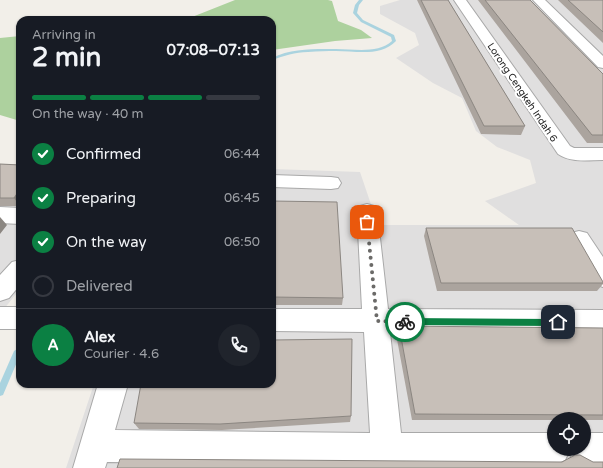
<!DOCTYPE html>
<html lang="en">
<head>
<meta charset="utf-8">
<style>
	:root { --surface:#171b24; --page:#20242c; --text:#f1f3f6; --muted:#9ea1a6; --line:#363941; --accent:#0b8043 }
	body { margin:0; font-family:"Varela Round",sans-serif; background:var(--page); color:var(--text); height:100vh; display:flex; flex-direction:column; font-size:15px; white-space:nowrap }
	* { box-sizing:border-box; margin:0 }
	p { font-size:13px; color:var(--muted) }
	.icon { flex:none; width:22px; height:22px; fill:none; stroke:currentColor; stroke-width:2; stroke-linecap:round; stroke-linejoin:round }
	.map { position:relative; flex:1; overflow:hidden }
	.panel { position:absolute; left:16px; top:16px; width:260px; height:372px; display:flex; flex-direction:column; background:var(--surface); border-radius:12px; box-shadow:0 1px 3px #0004 }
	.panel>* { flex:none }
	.controls { position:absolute; left:547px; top:412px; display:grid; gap:8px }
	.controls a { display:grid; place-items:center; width:44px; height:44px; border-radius:50%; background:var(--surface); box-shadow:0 1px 3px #0004; font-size:20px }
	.pin { position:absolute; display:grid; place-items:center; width:34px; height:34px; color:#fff; margin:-17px; border-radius:8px; box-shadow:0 2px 6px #0006 }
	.courier { position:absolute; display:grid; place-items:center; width:40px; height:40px; margin:-20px; border:3px solid #0b8043; border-radius:50%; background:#fff; color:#222; box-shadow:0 1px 5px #0007 }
	.overview em { font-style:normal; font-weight:800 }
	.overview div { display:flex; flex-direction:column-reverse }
	.overview { display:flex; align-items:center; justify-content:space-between; height:68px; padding:0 16px }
	h1 { font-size:26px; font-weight:800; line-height:30px }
	.bar { display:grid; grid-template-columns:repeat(4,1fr); gap:6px 4px; align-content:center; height:48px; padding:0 16px }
	.bar i { height:5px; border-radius:3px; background:var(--line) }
	.bar .selected { background:var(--accent) }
	.bar p { grid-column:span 4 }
	.line { display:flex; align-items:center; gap:10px; padding:0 16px; border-top:1px solid var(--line) }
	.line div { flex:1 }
	.round { display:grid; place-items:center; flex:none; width:42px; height:42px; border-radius:21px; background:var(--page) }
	ol { padding:0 16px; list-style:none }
	li { display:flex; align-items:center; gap:12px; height:44px }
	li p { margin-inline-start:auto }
	li .icon { padding:4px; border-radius:50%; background:var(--accent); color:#fff; stroke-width:4 }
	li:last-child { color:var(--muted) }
	li i { width:22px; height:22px; border:2px solid var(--line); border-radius:50% }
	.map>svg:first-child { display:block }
</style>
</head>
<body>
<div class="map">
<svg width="603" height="468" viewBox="0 0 603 468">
	<rect width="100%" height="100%" fill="#f2efe9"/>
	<path fill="#e0dfdf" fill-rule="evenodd" d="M400,0H603V468H66L94,384H272V169L360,172L378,225H519L485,201L536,183L530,160L497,147L476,131L462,98L433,83L396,58L419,45L415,33L380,14V6ZM554,419H584V449H554Z
		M0,170L20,172V289L0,314Z"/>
	<path fill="#add19e" d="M235,0H328L332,1L338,21L361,30L372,38L335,41L272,50V20H177L187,19Z
		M20,36V121L0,115V38Z"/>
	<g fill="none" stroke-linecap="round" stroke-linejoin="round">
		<path fill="#aad3df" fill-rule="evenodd" d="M359,0H363L359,5L357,13L363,20L394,35L396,41C381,57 356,51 336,51C327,51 318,51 308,52C295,52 284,56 272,60V58C292,48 314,49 336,49C354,49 378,54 392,41L391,37L361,22L353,13L355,5Z
			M17,349L20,351V355L3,395L0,396V383L14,351Z"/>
		<defs>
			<path id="minor" d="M454,0H466L570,146L574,148H603V160C588,160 571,163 558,154Z
				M533,0H545L603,56V68L598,67Z
				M272,175L331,177L338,178L341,183L338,188L331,189L272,187Z
				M367,204L374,206L377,211L388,309L603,310V334L390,332L401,433H554V449H584V433H603V465H584L573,460L569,452L565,460L554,465L107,462L105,468H73L98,384H128L115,430L370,433L364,332L272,331V309H362L357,211L360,206Z
				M0,207L20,208V224L0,223Z
				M579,231L587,233L603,257V287L595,284L568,239L571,233Z
				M20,260V285L9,298L0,301V275L12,262Z
				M0,307H20V329H0Z"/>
		</defs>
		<use href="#minor" stroke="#a9a9a9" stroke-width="2"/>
		<use href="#minor" fill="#fff" fill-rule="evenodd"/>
	</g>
	<path fill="#aba49e" d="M417,0H448L525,126L521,135L481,134Z
		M478,0H530L603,74V143H587Z
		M558,0H603V43Z
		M0,164L20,165V206H0Z
		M272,201L343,298L342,305H272Z
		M426,228L603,282V284L597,291H437L424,236Z
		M399,326L603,328V420H584V419H554V420H412L396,334Z
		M351,416L350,422L222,430L139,429L134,423Z"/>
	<path fill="#8b8681" d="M18,192L20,195V206L14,198Z
		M0,217L7,225L0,234Z"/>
	<path fill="#c7bfb8" stroke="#8b8681" d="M421,0H448L525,126H484Z
		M485,0H530L603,74V135H592Z
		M568,0H603V32Z
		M0,164L20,165V193L18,192L14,198H0Z
		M272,201L337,202L343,298L272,297Z
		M426,228H572L603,282V283H441Z
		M399,326L603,328V415L415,414Z
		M352,339L351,416L220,424L134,423L141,384H272V340Z
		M575,455H580L593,462H603V468H117L120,459L562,462Z"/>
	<path fill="#0b8043" d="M405,318L558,319L562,322L558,326L405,325L401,322Z"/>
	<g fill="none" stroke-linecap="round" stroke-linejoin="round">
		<path stroke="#6b6a68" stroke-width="4" stroke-dasharray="0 7.2" d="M367,222L377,321L405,322"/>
	</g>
	<g text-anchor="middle" stroke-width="4" stroke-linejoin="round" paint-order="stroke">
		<g font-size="10" fill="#222" stroke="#fff">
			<text transform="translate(523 92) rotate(56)" y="4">Lorong Cengkeh Indah 6</text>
		</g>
	</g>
</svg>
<div class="controls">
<a><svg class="icon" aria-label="locate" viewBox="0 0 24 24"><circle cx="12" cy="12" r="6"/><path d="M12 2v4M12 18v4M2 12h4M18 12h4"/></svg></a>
</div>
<div class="pin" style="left:367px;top:222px;background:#ea580c"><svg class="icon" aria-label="bag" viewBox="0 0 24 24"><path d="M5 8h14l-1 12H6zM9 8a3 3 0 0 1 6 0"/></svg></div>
<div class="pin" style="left:558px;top:322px;background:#1f2937"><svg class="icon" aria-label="home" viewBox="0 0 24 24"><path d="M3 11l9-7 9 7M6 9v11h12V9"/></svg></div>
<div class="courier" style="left:405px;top:322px"><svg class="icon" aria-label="bike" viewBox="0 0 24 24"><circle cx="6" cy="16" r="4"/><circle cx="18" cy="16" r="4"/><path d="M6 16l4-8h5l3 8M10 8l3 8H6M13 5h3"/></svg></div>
<section class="panel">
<div class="overview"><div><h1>2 min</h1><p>Arriving in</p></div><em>07:08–07:13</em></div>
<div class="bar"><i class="selected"></i><i class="selected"></i><i class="selected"></i><i></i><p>On the way · 40 m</p></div>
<ol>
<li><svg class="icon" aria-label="check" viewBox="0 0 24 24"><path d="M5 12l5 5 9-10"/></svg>Confirmed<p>06:44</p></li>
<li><svg class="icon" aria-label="check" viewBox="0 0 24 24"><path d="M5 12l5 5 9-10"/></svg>Preparing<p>06:45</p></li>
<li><svg class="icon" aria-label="check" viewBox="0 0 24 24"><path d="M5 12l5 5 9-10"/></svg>On the way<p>06:50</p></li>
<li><i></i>Delivered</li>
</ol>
<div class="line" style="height:72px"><b class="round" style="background:var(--accent);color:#fff">A</b><div><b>Alex</b><p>Courier · 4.6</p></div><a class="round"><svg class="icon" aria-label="phone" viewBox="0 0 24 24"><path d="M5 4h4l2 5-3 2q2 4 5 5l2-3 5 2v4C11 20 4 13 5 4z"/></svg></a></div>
</section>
</div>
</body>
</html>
